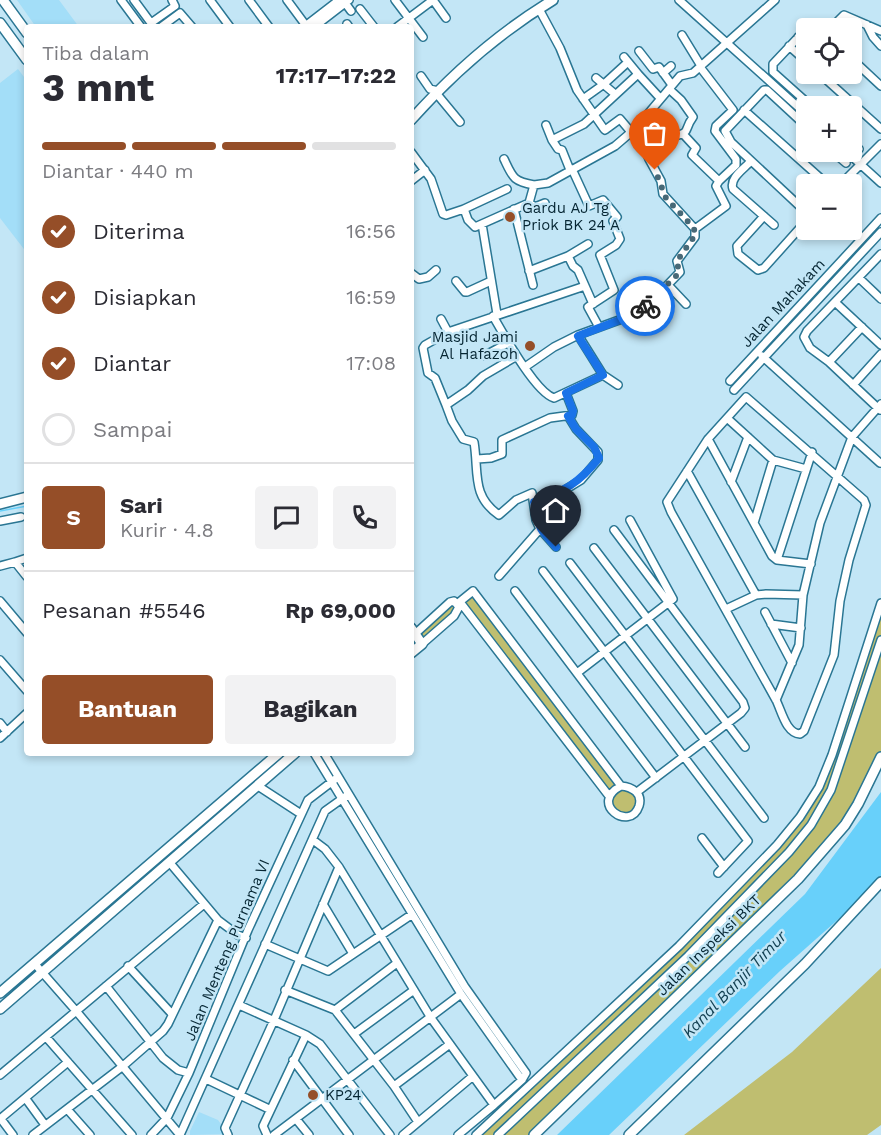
<!DOCTYPE html>
<html lang="id">
<head>
<meta charset="utf-8">
<style>
	:root { --surface:#fff; --page:#f2f2f3; --text:#2b2b33; --muted:#7c7c81; --line:#e1e1e2; --accent:#954e28 }
	body { margin:0; font-family:"Work Sans",sans-serif; background:var(--page); color:var(--text); height:100vh; display:flex; flex-direction:column; font-size:22px; white-space:nowrap }
	* { box-sizing:border-box; margin:0 }
	p { font-size:20px; color:var(--muted) }
	.icon { flex:none; width:33px; height:33px; fill:none; stroke:currentColor; stroke-width:2; stroke-linecap:round; stroke-linejoin:round }
	.map { position:relative; flex:1; overflow:hidden }
	.sheet { position:absolute; left:24px; top:24px; width:390px; height:732px; display:flex; flex-direction:column; background:var(--surface); border-radius:6px; box-shadow:0 3px 9px #0003 }
	.sheet>* { flex:none }
	.controls { position:absolute; left:796px; top:18px; display:grid; gap:12px }
	.controls a { display:grid; place-items:center; width:66px; height:66px; border-radius:6px; background:var(--surface); box-shadow:0 3px 9px #0003; font-size:30px }
	.pin { position:absolute; display:grid; place-items:center; width:51px; height:51px; color:#fff; margin:-62px -26px; border-radius:50% 50% 50% 0; rotate:-45deg; box-shadow:0 0 6px #0007 }
	.pin .icon { rotate:45deg }
	.courier { position:absolute; display:grid; place-items:center; width:60px; height:60px; margin:-30px; border:4px solid #1a73e8; border-radius:50%; background:#fff; color:#222; box-shadow:0 2px 8px #0007 }
	.headline em { font-style:normal; font-weight:700 }
	.headline div { display:flex; flex-direction:column-reverse }
	.headline { display:flex; align-items:center; justify-content:space-between; height:102px; padding:0 18px }
	h1 { font-size:39px; font-weight:700; line-height:45px }
	.bar { display:grid; grid-template-columns:repeat(4,1fr); gap:9px 6px; align-content:center; height:72px; padding:0 18px }
	.bar i { height:8px; border-radius:4px; background:var(--line) }
	.bar .current { background:var(--accent) }
	.bar p { grid-column:span 4 }
	.line { display:flex; align-items:center; gap:15px; padding:0 18px; border-top:2px solid var(--line) }
	.line div { flex:1 }
	.round { display:grid; place-items:center; flex:none; width:63px; height:63px; border-radius:6px; background:var(--page) }
	ol { padding:0 18px; list-style:none }
	li { display:flex; align-items:center; gap:18px; height:66px }
	li p { margin-inline-start:auto }
	li .icon { padding:6px; border-radius:50%; background:var(--accent); color:#fff; stroke-width:4 }
	li:last-child { color:var(--muted) }
	li i { width:33px; height:33px; border:3px solid var(--line); border-radius:50% }
	.primary-button { display:flex; gap:12px; margin-top:auto; padding:12px 18px }
	.primary-button a { flex:1; height:69px; border-radius:6px; background:var(--accent); color:#fff; font-size:24px; font-weight:700; line-height:69px; text-align:center }
	.primary-button a+a { background:var(--page); color:var(--text) }
	.map>svg:first-child { display:block }
</style>
</head>
<body>
<div class="map">
<svg width="881" height="1135" viewBox="0 0 881 1135">
	<rect width="100%" height="100%" fill="#c3e6f6"/>
	<path fill="#a3def8" d="M17,0H59L79,27H36Z
		M18,69L27,81V253L0,218V83Z
		M199,1112L218,1120L228,1134L190,1135V1131Z"/>
	<path fill="#bfbe70" d="M473,591L621,786L637,792L639,807L627,817L612,811L609,796L460,602Z
		M450,602L459,607L411,653V637Z
		M881,603V757L858,804L768,909L533,1135H476L607,1013L777,845L819,787Z
		M881,968V1125L867,1135H684L792,1052Z"/>
	<path fill="#68d0fa" d="M881,792V881L877,885L780,971L609,1135H557L805,894Z"/>
	<g fill="none" stroke-linecap="round" stroke-linejoin="round">
		<path stroke="#68d0fa" stroke-width="1.5" d="M0,511L27,506"/>
		<defs>
			<path id="street" d="M121,0L141,27
				M134,0L151,23L175,6L172,0
				M210,0L230,27
				M249,0L269,27
				M287,0L307,27
				M343,0L351,11
				M395,0L423,37
				M433,0L446,18
				M679,0L807,115
				M360,9L374,27
				M539,9L560,48L577,90L604,129L605,130L620,119L631,132
				M347,24L349,27
				M867,25L873,37L881,46
				M161,27L180,13L192,27
				M304,27L339,0
				M314,27L349,0
				M397,27L433,0
				M808,27L773,64V72L811,106
				M831,28L844,15L881,31
				M682,35L701,66
				M798,37L807,45
				M789,46L807,62
				M639,51L653,69L659,67L672,85
				M852,59L881,86
				M663,73L671,66
				M638,74L660,98
				M820,74L881,129
				M421,76L430,89L438,91
				M596,78L615,94
				M436,93L460,122
				M583,99L604,84L628,62
				M744,110L827,184
				M546,125L552,140L584,124L638,74L624,57
				M807,127L767,90H764L725,131L731,142L807,213
				M684,135L696,148L692,155L719,181L736,165V159L715,131L716,126L733,110L700,67
				M552,140L558,149L562,150L570,170
				M852,143L859,149
				M411,152L431,179L443,214L446,215L464,209L468,220L475,227L529,203L534,185L548,183L615,146L636,128L680,76L693,73L775,0
				M833,152L846,163
				M847,152L881,183
				M504,159C513,178 513,181 534,185
				M649,159L661,151L671,137C693,132 682,132 693,117L681,100L669,89
				M751,161C744,169 729,178 733,189L774,225
				M572,169L589,206L603,200L617,217L613,221L620,239L616,245L600,255L614,290L588,307L599,327
				M411,181L425,170
				M841,184L881,144
				M529,203L535,207L545,203
				M464,209L507,189
				M514,209L533,285
				M764,216L737,246L738,254L758,270L764,268L807,220
				M482,224L497,314
				M695,229L726,206L716,186L719,181
				M568,256L573,266L578,270L593,304
				M529,271L568,256L588,244
				M411,273L419,279L428,277L436,270
				M859,278L881,299
				M456,281L465,292H467L491,281
				M668,285L686,304
				M836,303L881,345
				M493,316C504,335 535,392 554,398L603,375L578,335
				M441,319L448,332
				M484,356L508,343
				M517,356L483,376L468,390L446,405L452,421L463,439L474,442C479,472 471,496 499,515L516,500L532,493L536,520L540,529L556,547
				M762,356L880,463
				M829,362L862,327
				M525,367L554,347L578,335L630,316L653,300L680,272L677,261L695,237V229L663,194L661,181L649,159L636,128
				M603,375L618,385
				M730,381L881,218
				M853,385L881,354
				M734,390L881,232
				M746,397L864,500L866,505L849,560L840,601L834,655L804,731L800,734C786,733 782,712 776,700L671,512L667,502L708,439Z
				M446,405L435,378L428,373L423,348L425,345L448,332L585,286
				M880,410L829,362L810,348L804,337L807,331L881,254
				M727,418L773,460L806,469
				M708,439L772,556L777,560L811,564
				M477,459L491,458L502,454V440L550,418L572,415L573,411L566,393
				M687,471L756,595
				M731,482L748,437
				M534,502L563,491L581,480L598,460V452L576,429L568,416
				M0,521L21,517
				M754,523L773,460
				M614,530L743,702L745,708L741,713L637,792
				M594,548L745,747
				M777,560L812,452
				M15,562L27,558
				M570,563L764,818
				M0,566L15,562L27,577
				M543,571L748,841L718,873
				M499,576L540,529
				M515,591L656,778
				M0,601L27,633
				M460,602L609,796
				M457,604L473,591L621,786C632,787 643,793 639,806C630,833 588,803 621,786
				M726,609L756,595L766,594L803,595
				M765,612L792,663
				M771,624L801,628
				M415,634L450,602L454,601L459,607L454,616L422,644
				M0,660L27,691
				M577,673L673,599L630,520
				M776,700L799,645L803,595L820,523L852,437L881,404
				M0,723L7,732
				M0,738L27,713
				M314,753L461,994L522,1080
				M324,753L465,987L526,1073L522,1080L494,1105
				M258,786L301,814
				M702,838L724,867
				M313,840L325,849L339,867L431,1018L494,1105L458,1135
				M323,904L353,954
				M218,920L238,935L246,938
				M265,944L328,971L411,915
				M34,963L77,1012L180,1135
				M128,966L172,1014
				M106,986L163,1058L178,1070L189,1073
				M285,990L335,1010L394,1086L418,1122
				M239,1005L306,1035L320,1044L390,1135
				M335,1010L397,963
				M354,1034L414,990
				M46,1037L132,1135
				M293,1060L349,1135
				M0,1075L204,904
				M206,1079L269,1109
				M394,1086L450,1044
				M26,1099L45,1125
				M67,1109L90,1135
				M0,1119L68,1062
				M1,1119L13,1135
				M296,1119L309,1135
				M33,1135L123,1066L163,1031L168,1024L218,920L170,863
				M151,1135L167,1118L189,1073L248,930L308,800L338,777
				M180,1135L325,811L346,796
				M228,1135L225,1128L274,1020L339,867
				M267,1135L263,1126L306,1035
				M274,1135L461,994
				M403,1135L473,1076
				M476,1135L679,946L777,845L800,817L819,787L832,755L881,603
				M498,1135L688,956L789,852L811,825L831,790L881,640"/>
			<path id="secondary" d="M3,0L27,33
				M0,23L27,60
				M411,120C453,73 500,32 553,0
				M0,504L27,497
				M411,628L422,644L411,653
				M0,993L279,753
				M0,1009L295,753
				M534,1135L798,879L845,825L858,804L881,757
				M629,1135L805,964L881,882"/>
		</defs>
		<use href="#street" stroke="#2a7693" stroke-width="10"/>
		<use href="#secondary" stroke="#2a7693" stroke-width="12"/>
		<use href="#street" stroke="#fff" stroke-width="7"/>
		<use href="#secondary" stroke="#fff" stroke-width="9"/>
	</g>
	<g fill="none" stroke-linecap="round" stroke-linejoin="round">
		<path stroke="#486977" stroke-width="6" stroke-dasharray="0 10.8" d="M645,306L679,273L677,261L696,234L693,227L666,198L655,170"/>
		<path stroke="#1a73e8" stroke-width="8" d="M556,547C537,526 540,529 534,502C566,490 578,484 599,458L594,447L576,429L568,416L572,415L573,411L566,393L603,375L578,336L630,316L645,306"/>
	</g>
	<g fill="#954e28" stroke="#c3e6f6" stroke-width="2">
		<circle cx="510" cy="217" r="6"/>
		<circle cx="530" cy="346" r="6"/>
		<circle cx="313" cy="1095" r="6"/>
	</g>
	<g text-anchor="middle" stroke-width="5" stroke-linejoin="round" paint-order="stroke">
		<g font-size="15" fill="#062633" stroke="#c3e6f6" text-anchor="start">
			<text x="522" y="213">Gardu AJ Tg<tspan x="522" dy="17">Priok BK 24 A</tspan></text>
			<text x="518" y="342" text-anchor="end">Masjid Jami<tspan x="518" dy="17">Al Hafazoh</tspan></text>
			<text x="325" y="1100">KP24</text>
		</g>
		<g font-size="15" fill="#062633" stroke="#c3e6f6">
			<text transform="translate(783 303) rotate(-47)" y="5">Jalan Mahakam</text>
			<text transform="translate(709 945) rotate(-44)" y="5">Jalan Inspeksi BKT</text>
			<text transform="translate(227 950) rotate(-67)" y="5">Jalan Menteng Purnama VI</text>
		</g>
		<g font-size="16" font-style="italic" fill="#113f51" stroke="#c3e6f6">
			<text transform="translate(734 984) rotate(-46)" y="6">Kanal Banjir Timur</text>
		</g>
	</g>
</svg>
<div class="controls">
<a><svg class="icon" aria-label="locate" viewBox="0 0 24 24"><circle cx="12" cy="12" r="6"/><path d="M12 2v4M12 18v4M2 12h4M18 12h4"/></svg></a>
<a>+</a>
<a>−</a>
</div>
<div class="pin" style="left:655px;top:170px;background:#ea580c"><svg class="icon" aria-label="bag" viewBox="0 0 24 24"><path d="M5 8h14l-1 12H6zM9 8a3 3 0 0 1 6 0"/></svg></div>
<div class="pin" style="left:556px;top:547px;background:#1f2937"><svg class="icon" aria-label="home" viewBox="0 0 24 24"><path d="M3 11l9-7 9 7M6 9v11h12V9"/></svg></div>
<div class="courier" style="left:645px;top:306px"><svg class="icon" aria-label="bike" viewBox="0 0 24 24"><circle cx="6" cy="16" r="4"/><circle cx="18" cy="16" r="4"/><path d="M6 16l4-8h5l3 8M10 8l3 8H6M13 5h3"/></svg></div>
<section class="sheet">
<div class="headline"><div><h1>3 mnt</h1><p>Tiba dalam</p></div><em>17:17–17:22</em></div>
<div class="bar"><i class="current"></i><i class="current"></i><i class="current"></i><i></i><p>Diantar · 440 m</p></div>
<ol>
<li><svg class="icon" aria-label="check" viewBox="0 0 24 24"><path d="M5 12l5 5 9-10"/></svg>Diterima<p>16:56</p></li>
<li><svg class="icon" aria-label="check" viewBox="0 0 24 24"><path d="M5 12l5 5 9-10"/></svg>Disiapkan<p>16:59</p></li>
<li><svg class="icon" aria-label="check" viewBox="0 0 24 24"><path d="M5 12l5 5 9-10"/></svg>Diantar<p>17:08</p></li>
<li><i></i>Sampai</li>
</ol>
<div class="line" style="height:108px"><b class="round" style="background:var(--accent);color:#fff">S</b><div><b>Sari</b><p>Kurir · 4.8</p></div><a class="round"><svg class="icon" aria-label="chat" viewBox="0 0 24 24"><path d="M4 5h16v11H9l-5 4z"/></svg></a><a class="round"><svg class="icon" aria-label="phone" viewBox="0 0 24 24"><path d="M5 4h4l2 5-3 2q2 4 5 5l2-3 5 2v4C11 20 4 13 5 4z"/></svg></a></div>
<div class="line" style="height:78px"><div>Pesanan #5546</div><b>Rp 69,000</b></div>
<div class="primary-button"><a>Bantuan</a><a>Bagikan</a></div>
</section>
</div>
</body>
</html>
